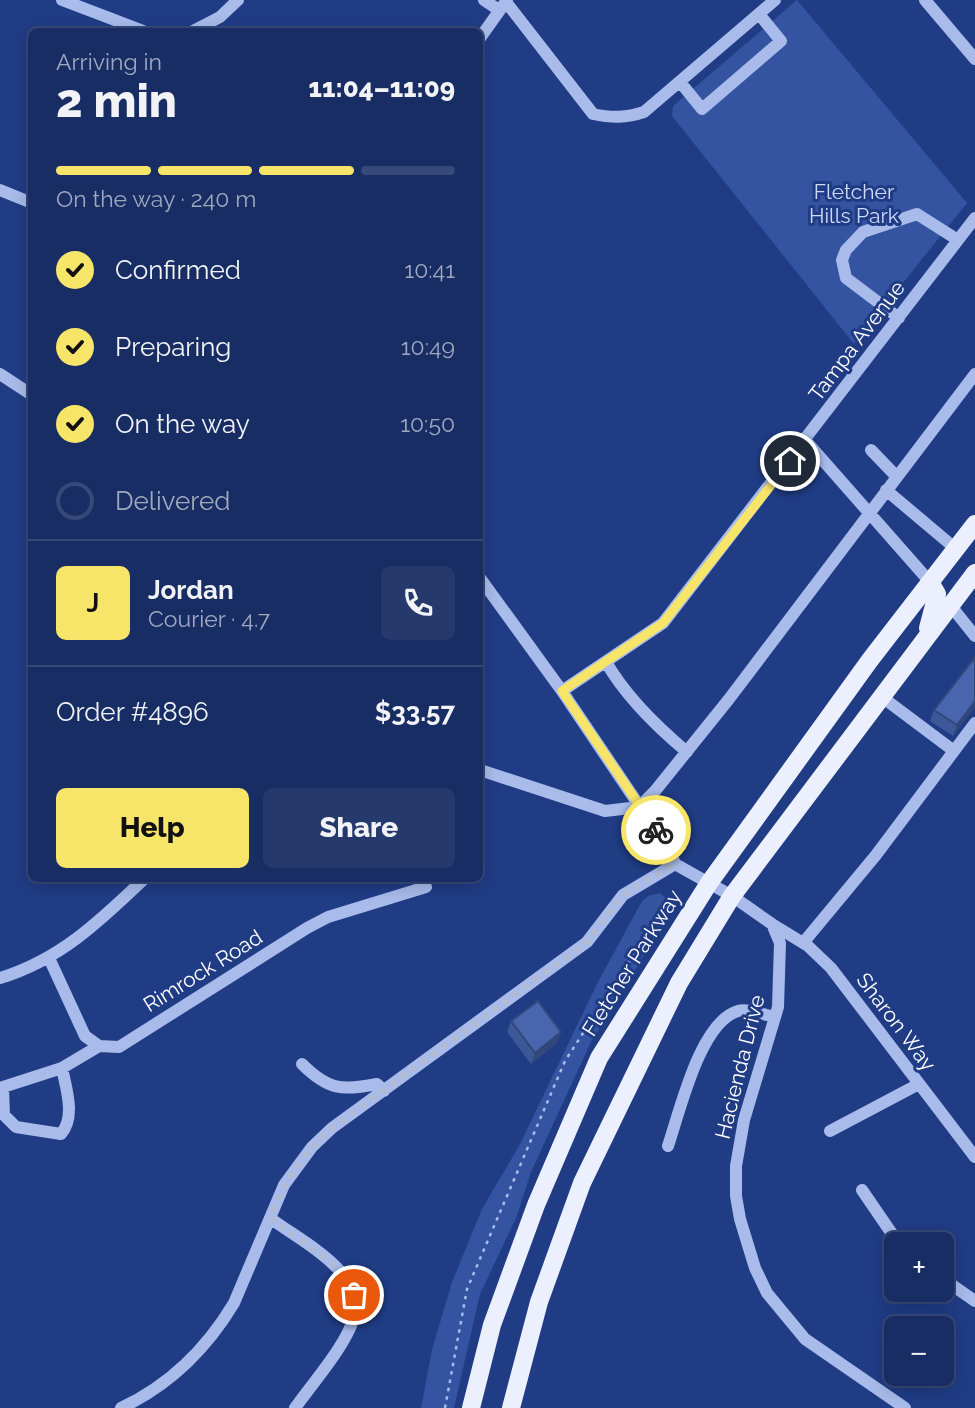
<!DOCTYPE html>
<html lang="en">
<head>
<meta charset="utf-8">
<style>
	:root { --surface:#182d64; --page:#25396d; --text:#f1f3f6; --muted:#9fa8bf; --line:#364978; --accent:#f7e569 }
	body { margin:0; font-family:Raleway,sans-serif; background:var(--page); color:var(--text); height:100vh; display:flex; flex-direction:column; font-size:26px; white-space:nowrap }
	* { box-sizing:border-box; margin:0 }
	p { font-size:23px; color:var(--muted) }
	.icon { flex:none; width:38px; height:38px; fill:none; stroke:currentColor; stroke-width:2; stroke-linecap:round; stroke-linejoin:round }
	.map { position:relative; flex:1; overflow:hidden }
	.drawer { position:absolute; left:28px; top:28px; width:455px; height:854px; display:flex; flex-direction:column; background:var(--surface); border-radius:10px; box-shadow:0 4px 18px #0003,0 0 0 2px var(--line) }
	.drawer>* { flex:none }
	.buttons { position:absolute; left:884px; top:1232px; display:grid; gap:14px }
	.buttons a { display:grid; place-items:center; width:70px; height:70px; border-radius:10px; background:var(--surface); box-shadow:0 4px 18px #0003,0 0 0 2px var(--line); font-size:35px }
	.pin { position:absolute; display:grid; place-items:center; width:60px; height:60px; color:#fff; margin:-30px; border:4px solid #fff; border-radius:50%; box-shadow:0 2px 7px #0007 }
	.courier { position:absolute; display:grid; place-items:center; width:70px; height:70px; margin:-35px; border:5px solid #f7e569; border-radius:50%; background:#fff; color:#222; box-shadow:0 2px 9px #0007 }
	.summary em { font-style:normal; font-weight:800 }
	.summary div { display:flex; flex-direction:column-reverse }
	.summary { display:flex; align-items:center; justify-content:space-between; height:119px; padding:0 28px }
	h1 { font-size:46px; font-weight:800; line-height:52px }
	.bar { display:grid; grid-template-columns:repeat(4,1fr); gap:10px 7px; align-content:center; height:84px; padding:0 28px }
	.bar i { height:9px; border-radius:5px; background:var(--line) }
	.bar .current { background:var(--accent) }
	.bar p { grid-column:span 4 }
	.line { display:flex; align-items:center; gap:18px; padding:0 28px; border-top:2px solid var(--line) }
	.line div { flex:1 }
	.round { display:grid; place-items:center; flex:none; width:74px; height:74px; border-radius:10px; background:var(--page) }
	ol { padding:0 28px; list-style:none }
	li { display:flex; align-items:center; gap:21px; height:77px }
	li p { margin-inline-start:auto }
	li .icon { padding:7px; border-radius:50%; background:var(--accent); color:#111; stroke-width:4 }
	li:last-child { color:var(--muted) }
	li i { width:38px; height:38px; border:4px solid var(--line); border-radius:50% }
	.cta { display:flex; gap:14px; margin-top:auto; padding:14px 28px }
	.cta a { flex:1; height:80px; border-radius:10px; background:var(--accent); color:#111; font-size:28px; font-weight:800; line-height:80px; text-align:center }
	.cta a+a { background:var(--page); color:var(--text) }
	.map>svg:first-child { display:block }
</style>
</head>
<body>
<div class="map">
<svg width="975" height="1408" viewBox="0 0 975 1408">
	<rect width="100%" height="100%" fill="#203c85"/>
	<path fill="#3454a2" d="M797,0L967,203L854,344L672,116L673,106Z
		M660,893L670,901L669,908L637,967L591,1042L531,1172L516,1218L480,1294L454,1408H421L432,1350L452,1282L482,1209L519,1146L597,984L642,901L648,896Z"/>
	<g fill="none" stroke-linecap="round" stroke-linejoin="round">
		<path stroke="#a8bbea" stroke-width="2.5" stroke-dasharray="3.5 5" stroke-linecap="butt" d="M445,1408L467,1289L565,1061L662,911"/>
		<path stroke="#a8bbea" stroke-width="12" d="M62,0L146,32
			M484,0L499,10
			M925,0L975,59
			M506,2L593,114C612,118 626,118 644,112L775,0
			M191,32L220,17L238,0
			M480,38L507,0
			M680,82L702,109L781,41L759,14
			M0,190L32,203
			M899,318L846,278L842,260L846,250L863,232L917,214L958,240
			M0,374L32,395
			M805,440L930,582
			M871,450L897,477
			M886,490L956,549
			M480,578L562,691L671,853L675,864L732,896L772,924L780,943L778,1007L744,1120L736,1166V1196L740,1219L755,1268L767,1293L805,1339L905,1408
			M951,606L975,636
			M606,662C626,697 656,726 687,752
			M562,691L663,623L975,218
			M882,697L954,751
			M480,770L605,811L639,807L655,791L729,699L975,374
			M772,924L808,946L831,968L975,1157
			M803,943L876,855L975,723
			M49,958L85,1036L99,1046L119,1047L307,928L328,917L426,887
			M0,978C60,960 101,920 145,878
			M302,1064C328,1090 342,1091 377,1084L384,1091
			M62,1068C66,1088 76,1117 61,1134L16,1127L4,1115L3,1087L62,1068L99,1046
			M830,1131L919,1084
			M668,1146C680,1111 700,1022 738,1011C748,1008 764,1015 775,1017
			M862,1190L899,1244
			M270,1218C293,1235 321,1250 340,1271C350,1283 357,1300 354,1316C349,1342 311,1385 295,1408
			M942,1278L975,1301
			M121,1408C170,1385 207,1348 234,1303L284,1185L312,1147L332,1128L587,942L623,895L675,864"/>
		<path stroke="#ecf0fe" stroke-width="18" d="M928,628L937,594L930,582
			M471,1408L492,1325L536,1205L599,1058L709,883L870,660L975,524
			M511,1408L539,1302L582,1183L679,983L732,896L975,573"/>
	</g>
	<path fill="#3e5796" d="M975,707L953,736L930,721L934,710Z
		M511,1021L561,1032L557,1043L531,1064L507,1032Z"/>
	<path fill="#32477a" d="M975,701V707L953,736L957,725Z
		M561,1032L557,1043L531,1064L535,1053Z"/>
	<path fill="#4865ae" stroke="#32477a" stroke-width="2" d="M975,657V701L957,725L934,710Z
		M538,1001L561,1032L535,1053L511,1021Z"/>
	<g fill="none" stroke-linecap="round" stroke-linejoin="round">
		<path stroke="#b1bbd4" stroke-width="7" stroke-dasharray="0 12.6" d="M354,1295L342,1273L333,1264L270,1218C286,1179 302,1156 332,1128L587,942L623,895L675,864L671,853L656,830"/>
		<path stroke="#f7e569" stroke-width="9" d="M656,830L562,691L663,623L790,461"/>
	</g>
	<g text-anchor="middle" stroke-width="6" stroke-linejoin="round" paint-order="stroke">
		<g font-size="21" fill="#cdd9f7" stroke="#203c85">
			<text x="854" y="199">Fletcher<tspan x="854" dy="24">Hills Park</tspan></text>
		</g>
		<g font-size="21" fill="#fff" stroke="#203c85">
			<text transform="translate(857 341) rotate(-53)" y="7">Tampa Avenue</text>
			<text transform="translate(632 963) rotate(-58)" y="7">Fletcher Parkway</text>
			<text transform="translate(203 971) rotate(-32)" y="7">Rimrock Road</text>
			<text transform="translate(896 1022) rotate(53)" y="7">Sharon Way</text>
			<text transform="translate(740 1067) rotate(-76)" y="7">Hacienda Drive</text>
		</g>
	</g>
</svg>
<div class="buttons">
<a>+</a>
<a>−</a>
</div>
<div class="pin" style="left:354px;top:1295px;background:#ea580c"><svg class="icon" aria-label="bag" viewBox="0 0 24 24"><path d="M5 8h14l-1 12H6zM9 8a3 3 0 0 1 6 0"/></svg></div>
<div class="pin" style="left:790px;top:461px;background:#1f2937"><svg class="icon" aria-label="home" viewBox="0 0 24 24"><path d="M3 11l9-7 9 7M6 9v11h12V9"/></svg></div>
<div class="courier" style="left:656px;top:830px"><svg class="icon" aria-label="bike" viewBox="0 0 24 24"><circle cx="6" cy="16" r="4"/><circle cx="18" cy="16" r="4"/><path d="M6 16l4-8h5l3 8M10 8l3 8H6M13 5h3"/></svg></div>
<section class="drawer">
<div class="summary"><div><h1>2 min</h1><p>Arriving in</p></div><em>11:04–11:09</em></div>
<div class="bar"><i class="current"></i><i class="current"></i><i class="current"></i><i></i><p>On the way · 240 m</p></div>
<ol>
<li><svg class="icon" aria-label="check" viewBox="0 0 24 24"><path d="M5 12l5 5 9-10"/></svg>Confirmed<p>10:41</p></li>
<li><svg class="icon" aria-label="check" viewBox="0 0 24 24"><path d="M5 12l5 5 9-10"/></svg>Preparing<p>10:49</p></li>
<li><svg class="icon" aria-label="check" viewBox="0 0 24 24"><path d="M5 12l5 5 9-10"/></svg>On the way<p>10:50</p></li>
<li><i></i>Delivered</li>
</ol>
<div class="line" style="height:126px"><b class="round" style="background:var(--accent);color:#111">J</b><div><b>Jordan</b><p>Courier · 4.7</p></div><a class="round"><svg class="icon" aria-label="phone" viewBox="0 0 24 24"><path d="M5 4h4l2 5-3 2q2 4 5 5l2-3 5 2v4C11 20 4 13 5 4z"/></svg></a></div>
<div class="line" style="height:91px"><div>Order #4896</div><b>$33.57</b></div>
<div class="cta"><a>Help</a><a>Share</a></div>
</section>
</div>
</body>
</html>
